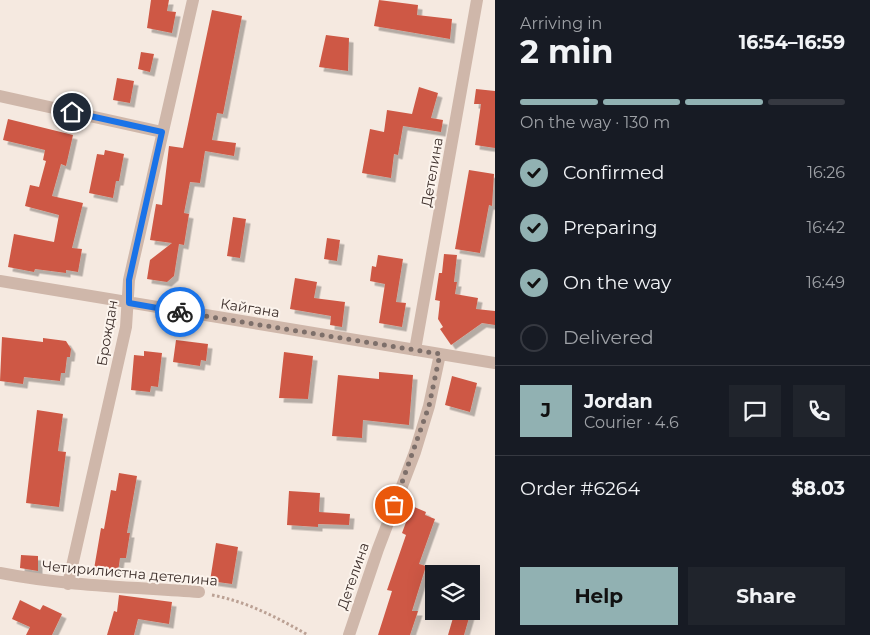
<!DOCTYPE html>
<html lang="en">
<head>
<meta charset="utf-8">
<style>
	:root { --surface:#171b24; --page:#20242c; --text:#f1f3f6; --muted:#9ea1a6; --line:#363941; --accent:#91b1b2 }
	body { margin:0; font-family:Montserrat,sans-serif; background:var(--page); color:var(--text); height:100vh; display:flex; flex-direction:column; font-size:19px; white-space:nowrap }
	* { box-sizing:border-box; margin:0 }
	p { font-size:16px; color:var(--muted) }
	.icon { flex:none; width:28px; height:28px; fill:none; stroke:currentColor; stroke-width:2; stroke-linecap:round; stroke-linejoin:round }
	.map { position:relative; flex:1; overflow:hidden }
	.details { display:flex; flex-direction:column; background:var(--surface); width:375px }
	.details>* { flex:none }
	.tools { position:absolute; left:425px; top:565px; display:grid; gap:10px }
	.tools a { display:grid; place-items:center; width:55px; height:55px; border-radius:0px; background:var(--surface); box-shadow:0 5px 20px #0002; font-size:25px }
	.pin { position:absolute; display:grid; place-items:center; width:42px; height:42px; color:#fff; margin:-21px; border:2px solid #fff; border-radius:50%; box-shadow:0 1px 5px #0007 }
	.courier { position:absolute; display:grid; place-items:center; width:50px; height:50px; margin:-25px; border:4px solid #1a73e8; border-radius:50%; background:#fff; color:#222; box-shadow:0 1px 6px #0007 }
	.summary em { font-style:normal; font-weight:700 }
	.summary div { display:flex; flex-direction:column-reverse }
	.summary { display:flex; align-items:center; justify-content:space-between; height:85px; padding:0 25px }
	h1 { font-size:32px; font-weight:700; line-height:38px }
	.bar { display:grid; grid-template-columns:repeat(4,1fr); gap:8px 5px; align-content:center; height:60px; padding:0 25px }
	.bar i { height:6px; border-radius:4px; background:var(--line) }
	.bar .selected { background:var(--accent) }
	.bar p { grid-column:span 4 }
	.line { display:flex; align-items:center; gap:12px; padding:0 25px; border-top:1px solid var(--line) }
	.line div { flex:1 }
	.round { display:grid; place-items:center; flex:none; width:52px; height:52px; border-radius:0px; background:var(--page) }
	ol { padding:0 25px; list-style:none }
	li { display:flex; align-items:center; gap:15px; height:55px }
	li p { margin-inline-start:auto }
	li .icon { padding:5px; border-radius:50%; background:var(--accent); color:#111; stroke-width:4 }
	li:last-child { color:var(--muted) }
	li i { width:28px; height:28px; border:2px solid var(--line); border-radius:50% }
	.action { display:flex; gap:10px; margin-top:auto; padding:10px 25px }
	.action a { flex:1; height:58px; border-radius:0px; background:var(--accent); color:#111; font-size:20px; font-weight:700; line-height:58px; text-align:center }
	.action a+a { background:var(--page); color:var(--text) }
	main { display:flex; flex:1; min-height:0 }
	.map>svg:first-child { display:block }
</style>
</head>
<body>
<main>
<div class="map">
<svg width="495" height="635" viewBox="0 0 495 635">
	<defs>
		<filter id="shadow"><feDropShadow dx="4.5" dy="4.5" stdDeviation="0" flood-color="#0004"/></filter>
	</defs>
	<rect width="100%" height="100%" fill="#f5e9e0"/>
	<path fill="#ce5945" filter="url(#shadow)" d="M151,0H169L167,11L176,12L172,33L147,28Z
		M379,0L418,5L417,15L452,19L450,39L374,26Z
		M212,10L242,16L223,114L217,113L212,140L236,143L234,156L205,151L200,183L190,182L184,213L189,214L184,245L179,244L174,276L167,282L147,279L150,260L172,243L150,240L156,204L162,205L169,146L183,148Z
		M326,35L349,38L348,71L319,67Z
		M141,52L154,54L150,72L138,69Z
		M117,78L134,81L130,103L113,100Z
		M419,87L438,93L431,118L443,120L441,132L403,126L398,155L394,154L391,178L362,173L370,129L384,132L387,110L412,114Z
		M476,89L495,91V148L475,145L481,104H474Z
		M8,119L73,135L66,166L61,164L52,196L83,203L72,248L82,249L78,272L66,270V273L35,269L34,272L8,267L14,234L54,242L59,215L25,206L30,185L39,187L46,161L43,160L45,150L3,140Z
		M105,150L124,154L119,181H116L113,198L89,193L97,154L104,155Z
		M469,170L494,174L492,206L489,205L480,253L455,249Z
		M233,217L246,219L240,258L227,256Z
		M327,238L340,240L337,261L324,259Z
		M444,254L457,255L454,282H457L455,294L478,298L476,309L495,311V325L482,323L451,345L440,329L443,327L438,319L440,301L435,300L439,273H442Z
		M378,255L403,259L396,302L406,303L402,327L379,323L385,284L370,281L372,266L376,267Z
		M295,278L317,282L314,298L345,302L342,327L330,325L331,316L290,309Z
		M2,337L43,342V338L66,341L71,349L70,357H67L65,373H61L60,381L24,377L23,384L0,381Z
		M176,340L208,344L206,361L201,360L200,366L173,362Z
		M144,351L162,353L158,387L151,386L150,392L131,390L134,355L144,356Z
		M284,352L313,356L308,399L279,398Z
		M379,372L413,375L409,425L363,420L362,438L332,436L338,375L379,379Z
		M452,376L477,383L470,412L445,405Z
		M37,410L63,414L58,451L66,452L59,507L26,503Z
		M119,473L137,476L127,533H130L126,558H120L118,572L94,569L101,528L104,529L111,490L116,491Z
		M289,491L320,493L319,512L350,514L349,525L318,524V527L287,525Z
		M412,506L426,512L425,515L435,519L419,564L426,566L412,611H418L410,635H378L392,591L387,590L406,535L402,533Z
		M216,543L238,547L232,584L210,581Z
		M21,555L38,556V571L20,568Z
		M119,595L172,602L169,624L138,619L134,635H107L114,611L117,612Z
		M20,600L40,610L43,605L62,614L52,635H26L30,627L12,619Z
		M455,611H471L464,635H448Z"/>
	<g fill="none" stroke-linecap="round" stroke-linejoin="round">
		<path stroke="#bba194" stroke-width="3" stroke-dasharray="2.5 2.5" stroke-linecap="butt" d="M212,595C248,602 276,617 308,635"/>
		<path stroke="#cfb7aa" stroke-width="12" d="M0,96L162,132
			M0,281L495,363
			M415,350L477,0
			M0,573C66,586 132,587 199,592
			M68,584L126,327L129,280L193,0
			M349,635L378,549L415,452L429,406L440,354"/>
	</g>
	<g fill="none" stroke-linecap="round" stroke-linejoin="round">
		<path stroke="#7d6f6a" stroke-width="5" stroke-dasharray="0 9" d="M180,312L440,354L429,406L394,505"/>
		<path stroke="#1a73e8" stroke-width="6" d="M72,112L162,132L129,280V303L180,312"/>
	</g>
	<g text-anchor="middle" stroke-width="4" stroke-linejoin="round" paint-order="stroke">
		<g font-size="14" fill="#3c2e2a" stroke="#fcf4ed">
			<text transform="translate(432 172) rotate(-80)" y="5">Детелина</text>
			<text transform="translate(250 308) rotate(9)" y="5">Кайгана</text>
			<text transform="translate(107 333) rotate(-80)" y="5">Брождан</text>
			<text transform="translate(130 573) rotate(5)" y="5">Четирилистна детелина</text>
			<text transform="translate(353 576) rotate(-71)" y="5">Детелина</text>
		</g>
	</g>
</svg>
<div class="tools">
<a><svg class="icon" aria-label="layers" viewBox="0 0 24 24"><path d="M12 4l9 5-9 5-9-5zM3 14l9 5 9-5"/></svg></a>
</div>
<div class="pin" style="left:394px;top:505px;background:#ea580c"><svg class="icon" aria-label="bag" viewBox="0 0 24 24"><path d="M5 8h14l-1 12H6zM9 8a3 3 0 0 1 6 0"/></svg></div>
<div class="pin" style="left:72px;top:112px;background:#1f2937"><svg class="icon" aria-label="home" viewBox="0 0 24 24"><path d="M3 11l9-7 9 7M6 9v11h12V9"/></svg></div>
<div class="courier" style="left:180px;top:312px"><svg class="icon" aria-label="bike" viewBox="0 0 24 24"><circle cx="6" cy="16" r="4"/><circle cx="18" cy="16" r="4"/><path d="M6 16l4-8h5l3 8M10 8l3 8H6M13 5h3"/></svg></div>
</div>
<section class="details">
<div class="summary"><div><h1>2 min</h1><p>Arriving in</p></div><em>16:54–16:59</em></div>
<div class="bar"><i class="selected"></i><i class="selected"></i><i class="selected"></i><i></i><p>On the way · 130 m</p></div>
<ol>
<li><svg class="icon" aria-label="check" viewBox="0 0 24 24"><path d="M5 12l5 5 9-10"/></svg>Confirmed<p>16:26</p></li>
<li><svg class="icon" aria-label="check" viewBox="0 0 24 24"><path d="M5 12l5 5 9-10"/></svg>Preparing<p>16:42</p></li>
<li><svg class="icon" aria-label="check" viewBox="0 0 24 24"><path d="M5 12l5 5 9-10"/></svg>On the way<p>16:49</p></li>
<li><i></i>Delivered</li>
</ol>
<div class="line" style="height:90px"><b class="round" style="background:var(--accent);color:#111">J</b><div><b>Jordan</b><p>Courier · 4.6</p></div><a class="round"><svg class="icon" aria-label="chat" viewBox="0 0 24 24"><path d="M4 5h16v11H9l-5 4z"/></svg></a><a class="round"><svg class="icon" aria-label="phone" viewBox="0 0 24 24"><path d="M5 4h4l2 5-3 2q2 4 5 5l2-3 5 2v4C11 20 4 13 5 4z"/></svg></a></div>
<div class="line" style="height:65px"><div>Order #6264</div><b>$8.03</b></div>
<div class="action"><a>Help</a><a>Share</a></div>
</section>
</main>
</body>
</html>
